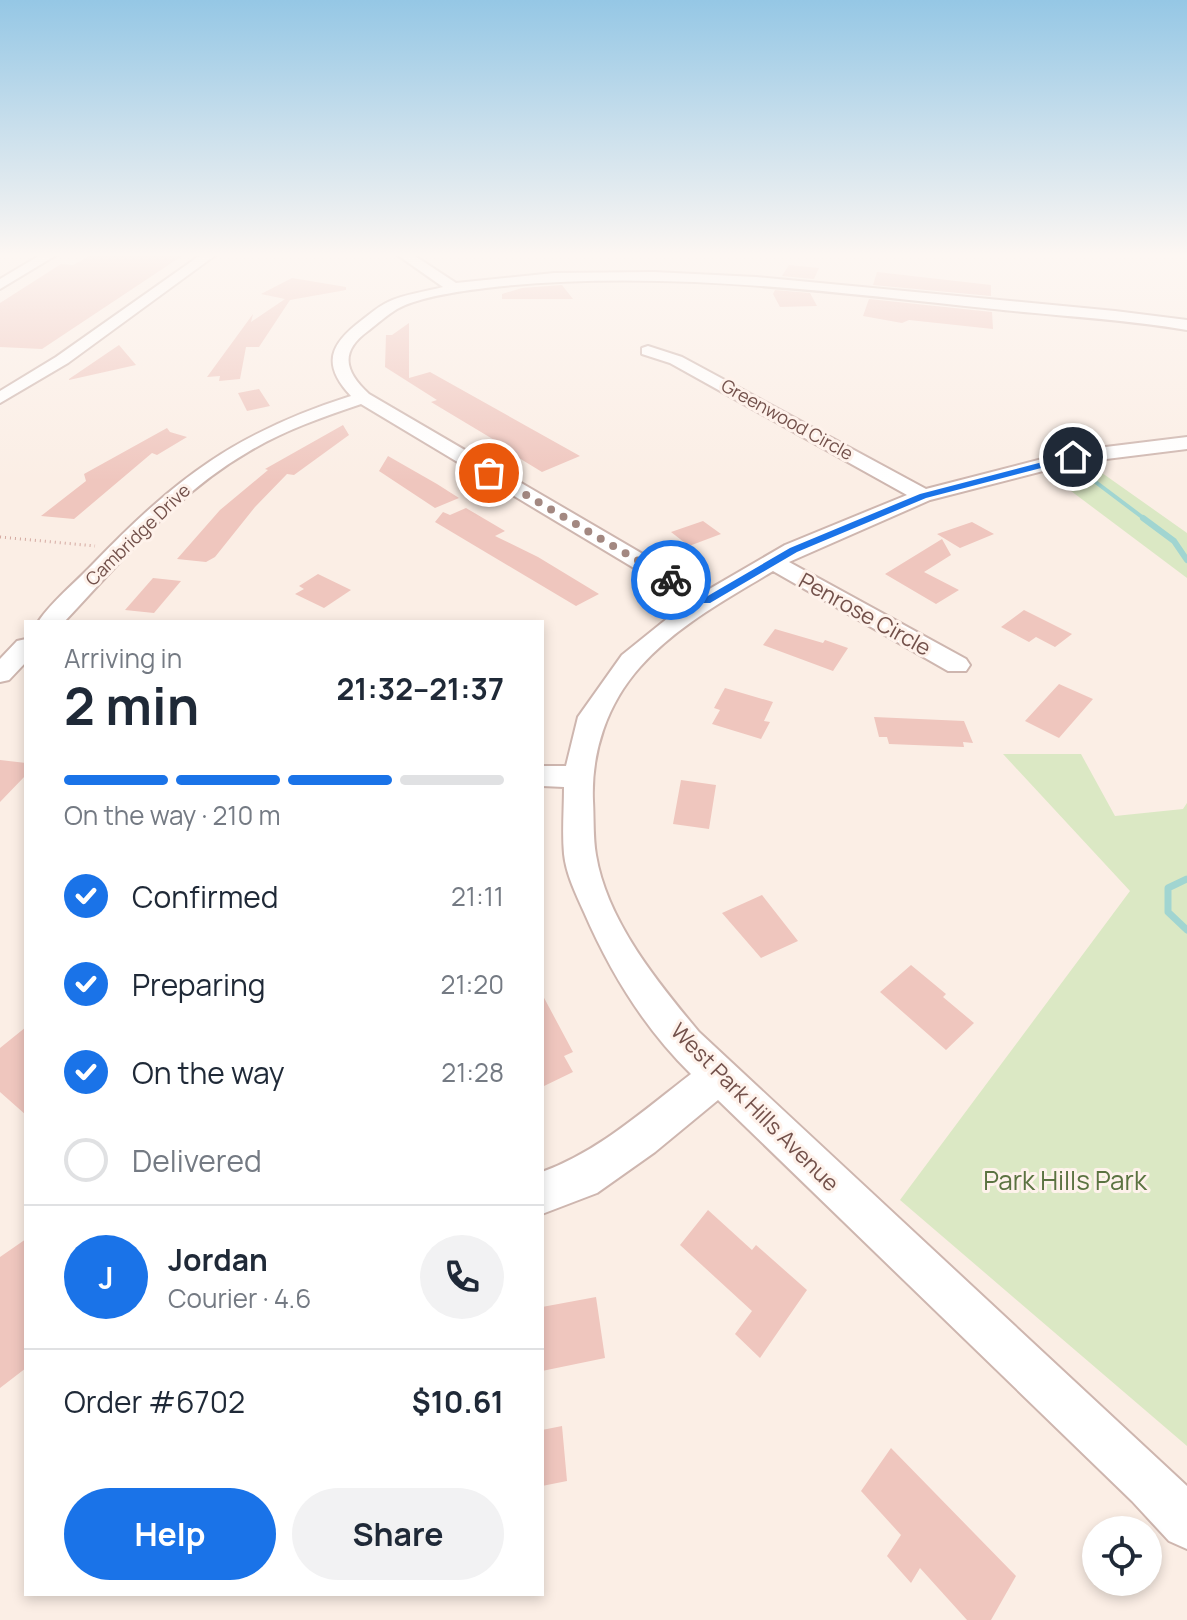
<!DOCTYPE html>
<html lang="en">
<head>
<meta charset="utf-8">
<style>
	:root { --surface:#fff; --page:#f2f2f3; --text:#1f2937; --muted:#747a83; --line:#e0e1e3; --accent:#1a73e8 }
	body { margin:0; font-family:Manrope,sans-serif; background:var(--page); color:var(--text); height:100vh; display:flex; flex-direction:column; font-size:30px; white-space:nowrap }
	* { box-sizing:border-box; margin:0 }
	p { font-size:26px; color:var(--muted) }
	.icon { flex:none; width:44px; height:44px; fill:none; stroke:currentColor; stroke-width:2; stroke-linecap:round; stroke-linejoin:round }
	.map { position:relative; flex:1; overflow:hidden }
	.details { position:absolute; left:24px; top:620px; width:520px; height:976px; display:flex; flex-direction:column; background:var(--surface); border-radius:0px; box-shadow:0 4px 12px #0003 }
	.details>* { flex:none }
	.buttons { position:absolute; left:1082px; top:1516px; display:grid; gap:16px }
	.buttons a { display:grid; place-items:center; width:80px; height:80px; border-radius:50%; background:var(--surface); box-shadow:0 4px 12px #0003; font-size:40px }
	.pin { position:absolute; display:grid; place-items:center; width:68px; height:68px; color:#fff; margin:-34px; border:4px solid #fff; border-radius:50%; box-shadow:0 2px 8px #0007 }
	.courier { position:absolute; display:grid; place-items:center; width:80px; height:80px; margin:-40px; border:6px solid #1a73e8; border-radius:50%; background:#fff; color:#222; box-shadow:0 2px 10px #0007 }
	.headline em { font-style:normal; font-weight:700 }
	.headline div { display:flex; flex-direction:column-reverse }
	.headline { display:flex; align-items:center; justify-content:space-between; height:136px; padding:0 40px }
	h1 { font-size:52px; font-weight:700; line-height:60px }
	.bar { display:grid; grid-template-columns:repeat(4,1fr); gap:12px 8px; align-content:center; height:96px; padding:0 40px }
	.bar i { height:10px; border-radius:6px; background:var(--line) }
	.bar .selected { background:var(--accent) }
	.bar p { grid-column:span 4 }
	.line { display:flex; align-items:center; gap:20px; padding:0 40px; border-top:2px solid var(--line) }
	.line div { flex:1 }
	.round { display:grid; place-items:center; flex:none; width:84px; height:84px; border-radius:42px; background:var(--page) }
	ol { padding:0 40px; list-style:none }
	li { display:flex; align-items:center; gap:24px; height:88px }
	li p { margin-inline-start:auto }
	li .icon { padding:8px; border-radius:50%; background:var(--accent); color:#fff; stroke-width:4 }
	li:last-child { color:var(--muted) }
	li i { width:44px; height:44px; border:4px solid var(--line); border-radius:50% }
	.action { display:flex; gap:16px; margin-top:auto; padding:16px 40px }
	.action a { flex:1; height:92px; border-radius:48px; background:var(--accent); color:#fff; font-size:32px; font-weight:700; line-height:92px; text-align:center }
	.action a+a { background:var(--page); color:var(--text) }
	.map>svg:first-child { display:block }
</style>
</head>
<body>
<div class="map">
<svg width="1187" height="1620" viewBox="0 0 1187 1620">
	<rect width="100%" height="100%" fill="#fbeee5"/>
	<path fill="#dbe8c4" d="M1095,468L1187,533V578L1051,476Z
		M1003,754H1081L1115,816L1183,809L1187,803V1446L900,1200L1130,891Z"/>
	<g fill="none" stroke-linecap="round" stroke-linejoin="round">
		<path stroke="#a1d5d1" stroke-width="4" d="M1073,465L1146,520"/>
		<path stroke="#a1d5d1" stroke-width="6" d="M1143,518L1174,541L1187,560"/>
		<path stroke="#a1d5d1" stroke-width="7" d="M1187,879L1168,888V912L1187,930"/>
	</g>
	<path fill="#efc6be" d="M93,254H185L42,349L0,347V303L61,264L73,265Z
		M789,265L819,268L814,279L782,276Z
		M877,272L991,285V296L873,285Z
		M292,278L346,287V290L290,300L259,347H246L240,379L219,381L220,376L207,377L253,314L251,322L285,299L261,294Z
		M562,285L573,299H502V294L522,288Z
		M775,290L810,293L817,306L780,307L773,294Z
		M869,299L992,312L993,329L909,320L902,323L863,316Z
		M409,323V378L430,372L580,456L542,472L498,445L501,444L431,402L437,400L385,367L386,335H392Z
		M119,345L136,365L69,380V379Z
		M259,389L270,406L247,411L238,393Z
		M343,425L349,435L294,475L287,474L255,507L215,557L206,562L177,559L220,510L268,470L265,469Z
		M167,428L170,432L187,437L157,455L152,453L74,519L41,516L86,481L84,474Z
		M388,456L437,484L459,498L435,508L379,471Z
		M466,508L505,531L495,536L538,557L599,594L576,606L435,522L443,512L450,515Z
		M703,521L721,534L689,546L671,532Z
		M972,522L994,534L960,548L937,534Z
		M942,539L951,555L924,572L959,590L936,604L885,574Z
		M318,574L351,590L324,608L295,594L304,589L299,586Z
		M153,578L181,581L154,613L125,610Z
		M1024,610L1072,634L1055,647L1036,637L1029,642L1001,627Z
		M775,629L823,643L825,640L848,648L833,671L763,645Z
		M1059,684L1093,699L1059,738L1025,721Z
		M725,688L773,702L764,721L770,722L761,739L712,724L720,710L714,708Z
		M874,717L964,721L973,743L963,742L964,747L889,744L887,737H879Z
		M0,760L26,763V775L0,802Z
		M681,780L716,785L709,829L673,824Z
		M762,895L798,941L761,958L722,913Z
		M911,965L946,994L943,997L974,1023L946,1050L880,992Z
		M542,994L573,1052L564,1056L573,1072L542,1087Z
		M26,1027V1115L0,1092V1048Z
		M708,1210L752,1250L756,1245L807,1290L760,1358L735,1334L752,1311L680,1245Z
		M26,1239V1368L0,1388V1257Z
		M596,1297L605,1358L542,1371V1307Z
		M562,1426L567,1481L542,1486V1430Z
		M891,1448L1016,1576L991,1620H967L920,1568L911,1583L887,1556L901,1535L861,1491Z"/>
	<g fill="none" stroke-linecap="round" stroke-linejoin="round">
		<defs>
			<path id="minor" d="M42,254H58L0,289V279Z
				M202,254H217L68,363L0,403V391L56,357Z
				M396,254H412L456,283L554,273L654,272L756,277L1115,311L1187,320V330C1123,319 1058,316 994,309C831,292 667,270 504,286C475,289 422,295 397,309C387,315 377,324 368,331C339,352 345,372 369,394L706,591L785,545L907,495L670,363L642,354V348L648,346L682,357L926,489L1073,451L1187,437V449L1074,463L930,500L789,562L966,659L970,665L966,671H948L773,571C727,599 676,626 640,667C607,704 591,752 593,801C594,818 593,838 596,855C607,921 658,983 699,1032L1187,1486V1549L1169,1541L1132,1501L718,1100L655,1152L597,1193L542,1214V1172C598,1152 644,1110 691,1074C644,1028 610,972 584,912C576,894 566,874 564,854C562,832 564,809 564,787L542,786V766H566L578,717L622,655L689,601L361,404C322,417 283,431 248,452C175,494 121,562 64,622H38C52,601 75,583 93,564C176,478 235,433 351,396C321,364 330,344 362,320C370,314 379,306 388,302C404,294 425,292 443,287Z
				M26,639V662L9,680L0,682V659L17,641Z"/>
		</defs>
		<use href="#minor" stroke="#ceb6af" stroke-width="4"/>
		<path stroke="#d4a9a1" stroke-width="3" stroke-dasharray="1 4" stroke-linecap="butt" d="M0,537L95,546"/>
		<use href="#minor" fill="#fff" fill-rule="evenodd"/>
	</g>
	<linearGradient id="sky" x2="0" y2="1"><stop stop-color="#95c7e5"/><stop offset="0.53" stop-color="#fdf7f3"/><stop offset="1" stop-color="#fdf7f3" stop-opacity="0"/></linearGradient>
	<rect width="1187" height="481" fill="url(#sky)"/>
	<path fill="#1a73e8" d="M1073,454L1076,459L926,498L797,552L710,603H702L666,580L675,578L706,597L790,548L920,494Z"/>
	<g fill="none" stroke-linecap="round" stroke-linejoin="round">
		<path stroke="#a38881" stroke-width="8" stroke-dasharray="0 14.4" d="M489,473L671,580"/>
	</g>
	<g text-anchor="middle" stroke-width="6" stroke-linejoin="round" paint-order="stroke">
		<g font-size="18" fill="#73514b" stroke="#fef2eb">
			<text transform="translate(787 420) rotate(29)" y="6">Greenwood Circle</text>
			<text transform="translate(138 535) rotate(-44)" y="6">Cambridge Drive</text>
		</g>
		<g font-size="22" fill="#73514b" stroke="#fef2eb">
			<text transform="translate(865 614) rotate(29)" y="8">Penrose Circle</text>
			<text transform="translate(755 1107) rotate(45)" y="8">West Park Hills Avenue</text>
		</g>
		<g font-size="26" fill="#5b7341" stroke="#fef2eb">
			<text x="1065" y="1190">Park Hills Park</text>
		</g>
	</g>
</svg>
<div class="buttons">
<a><svg class="icon" aria-label="locate" viewBox="0 0 24 24"><circle cx="12" cy="12" r="6"/><path d="M12 2v4M12 18v4M2 12h4M18 12h4"/></svg></a>
</div>
<div class="pin" style="left:489px;top:473px;background:#ea580c"><svg class="icon" aria-label="bag" viewBox="0 0 24 24"><path d="M5 8h14l-1 12H6zM9 8a3 3 0 0 1 6 0"/></svg></div>
<div class="pin" style="left:1073px;top:457px;background:#1f2937"><svg class="icon" aria-label="home" viewBox="0 0 24 24"><path d="M3 11l9-7 9 7M6 9v11h12V9"/></svg></div>
<div class="courier" style="left:671px;top:580px"><svg class="icon" aria-label="bike" viewBox="0 0 24 24"><circle cx="6" cy="16" r="4"/><circle cx="18" cy="16" r="4"/><path d="M6 16l4-8h5l3 8M10 8l3 8H6M13 5h3"/></svg></div>
<section class="details">
<div class="headline"><div><h1>2 min</h1><p>Arriving in</p></div><em>21:32–21:37</em></div>
<div class="bar"><i class="selected"></i><i class="selected"></i><i class="selected"></i><i></i><p>On the way · 210 m</p></div>
<ol>
<li><svg class="icon" aria-label="check" viewBox="0 0 24 24"><path d="M5 12l5 5 9-10"/></svg>Confirmed<p>21:11</p></li>
<li><svg class="icon" aria-label="check" viewBox="0 0 24 24"><path d="M5 12l5 5 9-10"/></svg>Preparing<p>21:20</p></li>
<li><svg class="icon" aria-label="check" viewBox="0 0 24 24"><path d="M5 12l5 5 9-10"/></svg>On the way<p>21:28</p></li>
<li><i></i>Delivered</li>
</ol>
<div class="line" style="height:144px"><b class="round" style="background:var(--accent);color:#fff">J</b><div><b>Jordan</b><p>Courier · 4.6</p></div><a class="round"><svg class="icon" aria-label="phone" viewBox="0 0 24 24"><path d="M5 4h4l2 5-3 2q2 4 5 5l2-3 5 2v4C11 20 4 13 5 4z"/></svg></a></div>
<div class="line" style="height:104px"><div>Order #6702</div><b>$10.61</b></div>
<div class="action"><a>Help</a><a>Share</a></div>
</section>
</div>
</body>
</html>
